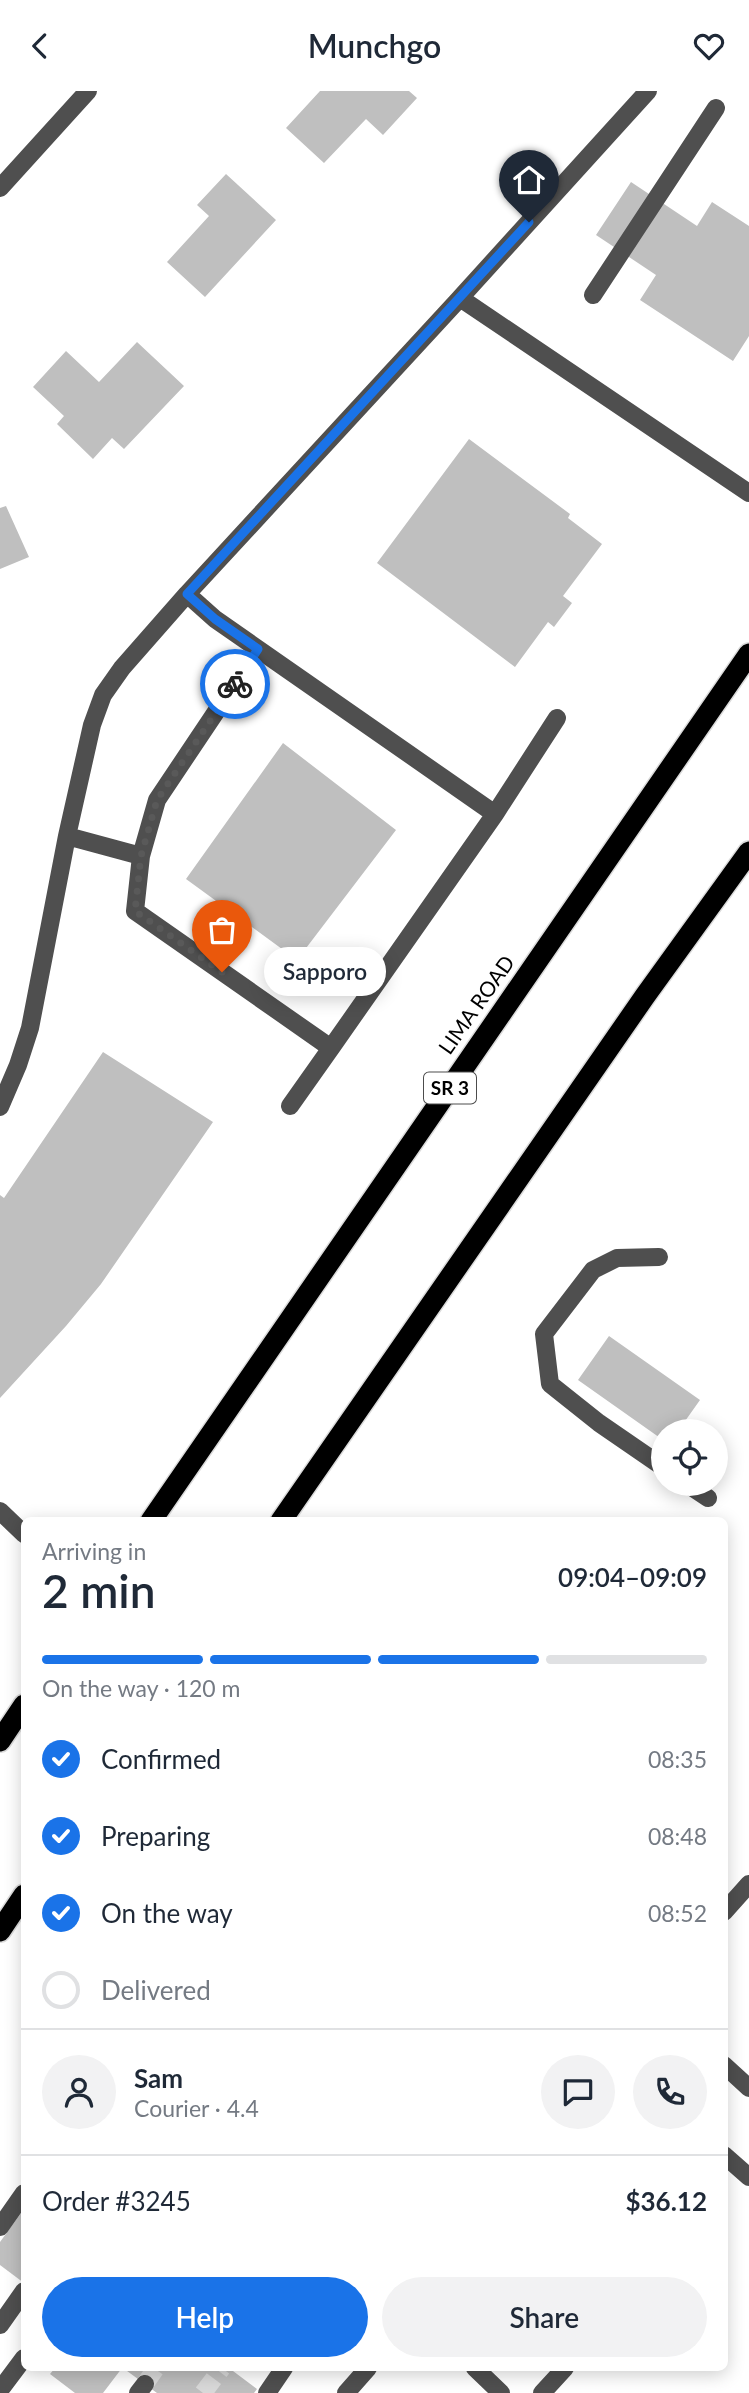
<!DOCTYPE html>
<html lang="en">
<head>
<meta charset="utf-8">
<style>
	:root { --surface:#fff; --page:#f2f2f3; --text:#1f2937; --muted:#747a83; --line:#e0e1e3; --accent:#1a73e8 }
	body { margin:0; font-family:Lato,sans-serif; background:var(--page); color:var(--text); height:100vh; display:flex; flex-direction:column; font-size:26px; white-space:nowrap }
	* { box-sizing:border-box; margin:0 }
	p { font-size:23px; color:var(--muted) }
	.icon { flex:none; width:38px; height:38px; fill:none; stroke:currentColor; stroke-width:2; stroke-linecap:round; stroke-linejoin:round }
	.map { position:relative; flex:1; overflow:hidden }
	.drawer { position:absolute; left:21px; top:1426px; width:707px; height:854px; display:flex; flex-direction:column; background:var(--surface); border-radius:10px; box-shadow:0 4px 18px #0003 }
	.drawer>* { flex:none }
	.tools { position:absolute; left:651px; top:1328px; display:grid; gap:14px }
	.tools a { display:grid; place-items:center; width:77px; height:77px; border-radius:50%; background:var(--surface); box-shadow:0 4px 18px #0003; font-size:35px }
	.pin { position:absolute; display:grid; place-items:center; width:60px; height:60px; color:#fff; margin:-72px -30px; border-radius:50% 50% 50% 0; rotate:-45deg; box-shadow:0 0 7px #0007 }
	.pin .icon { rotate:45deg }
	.courier { position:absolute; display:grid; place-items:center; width:70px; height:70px; margin:-35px; border:5px solid #1a73e8; border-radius:50%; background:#fff; color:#222; box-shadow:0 2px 9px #0007 }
	.bubble { position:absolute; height:49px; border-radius:24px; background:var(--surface); box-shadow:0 4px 18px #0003; font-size:23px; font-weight:600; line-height:49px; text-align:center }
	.headline em { font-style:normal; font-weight:600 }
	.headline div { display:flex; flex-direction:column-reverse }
	.headline { display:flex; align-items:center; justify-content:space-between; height:119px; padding:0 21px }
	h1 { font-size:46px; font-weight:600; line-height:52px }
	.bar { display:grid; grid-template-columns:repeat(4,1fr); gap:10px 7px; align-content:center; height:84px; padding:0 21px }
	.bar i { height:9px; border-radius:5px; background:var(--line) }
	.bar .on { background:var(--accent) }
	.bar p { grid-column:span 4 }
	.line { display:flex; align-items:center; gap:18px; padding:0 21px; border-top:2px solid var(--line) }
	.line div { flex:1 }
	.round { display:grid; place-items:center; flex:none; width:74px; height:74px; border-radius:37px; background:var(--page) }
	ol { padding:0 21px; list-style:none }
	li { display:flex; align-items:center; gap:21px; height:77px }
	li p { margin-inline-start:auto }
	li .icon { padding:7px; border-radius:50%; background:var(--accent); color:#fff; stroke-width:4 }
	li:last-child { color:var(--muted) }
	li i { width:38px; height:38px; border:4px solid var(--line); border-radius:50% }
	.cta { display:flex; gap:14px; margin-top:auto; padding:14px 21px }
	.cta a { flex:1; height:80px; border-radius:42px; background:var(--accent); color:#fff; font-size:28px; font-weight:600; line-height:80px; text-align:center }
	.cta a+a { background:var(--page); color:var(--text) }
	header { display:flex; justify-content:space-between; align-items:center; height:91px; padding:0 21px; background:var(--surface); font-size:32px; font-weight:600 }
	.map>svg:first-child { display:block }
</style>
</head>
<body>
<header><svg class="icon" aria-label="back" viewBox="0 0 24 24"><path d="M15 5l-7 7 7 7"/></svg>Munchgo<svg class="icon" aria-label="heart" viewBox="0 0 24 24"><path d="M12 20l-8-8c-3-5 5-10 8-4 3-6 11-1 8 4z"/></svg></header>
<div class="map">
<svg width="749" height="2302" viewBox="0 0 749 2302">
	<rect width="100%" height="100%" fill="#fff"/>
	<path fill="#bfbfbf" d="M320,0H409L417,7L383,44L366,28L324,72L286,37Z
		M226,83L276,129L205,206L167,171L209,125L197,114Z
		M631,91L697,135L712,111L749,135V245L733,270L640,209L656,184L596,144Z
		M137,251L184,295L124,358L112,347L93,368L57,333L64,325L33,296L66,260L99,291Z
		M469,348L570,423L568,427L602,453L563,505L572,512L554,536L548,531L515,576L377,472Z
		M6,415L29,466L0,478V417Z
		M283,652L396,739L297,869L186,788Z
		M103,961L213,1031L101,1193L66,1235L0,1307V1104L4,1107Z
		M609,1245L700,1309L678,1340H663V1349L578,1289Z
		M24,2118V2192L0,2174V2151Z
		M55,2277H122L103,2302H75L50,2283Z
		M123,2277H229L257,2298L254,2302H157Z"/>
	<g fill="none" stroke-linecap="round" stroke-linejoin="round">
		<path stroke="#d9d9d9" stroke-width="18" stroke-dasharray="18 9" stroke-linecap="butt" d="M145,2293L156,2277
			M203,2302L222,2277"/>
		<defs>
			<path id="highway" d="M151,1430L749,563
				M281,1430L645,905L749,761
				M0,1650L24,1614
				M0,1840L24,1804"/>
		</defs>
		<use href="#highway" stroke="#dbdbdb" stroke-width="24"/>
		<path stroke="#4f4f4f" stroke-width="18" d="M0,97L88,0
			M593,204L716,17
			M460,207L648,0
			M495,723L557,627
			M67,745L141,765L135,820L331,957L495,723L215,528L187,503
			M141,765L157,709L258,558
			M290,1015L331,957
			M0,1016L18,974L30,937L67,745L92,634L103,604L122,577L187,503L460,207L749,402
			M659,1166L617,1167L593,1179L544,1243L550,1293L599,1332L663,1376
			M687,1393L708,1407
			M0,1420L24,1443
			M724,1821L749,1793
			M724,1974L749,1997
			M724,2064L749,2086
			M0,2136L24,2102
			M0,2234L24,2200
			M475,2277L501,2302
			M0,2299L24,2267
			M138,2302L145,2293
			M267,2302L284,2277
			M346,2302L368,2277
			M542,2302L565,2277"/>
		<use href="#highway" stroke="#000" stroke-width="21"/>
	</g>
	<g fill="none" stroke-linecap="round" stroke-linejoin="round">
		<path stroke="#595959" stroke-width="7" stroke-dasharray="0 12.6" d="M222,881L135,820L141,765L157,709L235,593"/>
		<path stroke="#1a73e8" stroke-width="9" d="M235,593L258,558L215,528L187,503L529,131"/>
	</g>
	<g text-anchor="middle" stroke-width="6" stroke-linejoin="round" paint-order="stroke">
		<rect fill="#fff" stroke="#4c4c4c" stroke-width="2" x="424" y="981.5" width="52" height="31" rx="5"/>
		<g font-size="19" font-weight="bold" fill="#000">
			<text x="450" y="1004">SR 3</text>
		</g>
		<g font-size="21" fill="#000" stroke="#fff">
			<text transform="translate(477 914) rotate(-55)" y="7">LIMA ROAD</text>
		</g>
	</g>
</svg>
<div class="tools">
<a><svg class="icon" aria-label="locate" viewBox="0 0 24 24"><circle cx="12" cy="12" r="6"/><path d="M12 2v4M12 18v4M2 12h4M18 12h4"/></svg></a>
</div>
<div class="pin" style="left:222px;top:881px;background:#ea580c"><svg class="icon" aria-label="bag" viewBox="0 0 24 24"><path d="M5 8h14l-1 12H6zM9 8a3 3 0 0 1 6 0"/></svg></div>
<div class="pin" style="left:529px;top:131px;background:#1f2937"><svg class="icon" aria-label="home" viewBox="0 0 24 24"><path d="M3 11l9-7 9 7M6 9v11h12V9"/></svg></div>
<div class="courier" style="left:235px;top:593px"><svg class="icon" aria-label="bike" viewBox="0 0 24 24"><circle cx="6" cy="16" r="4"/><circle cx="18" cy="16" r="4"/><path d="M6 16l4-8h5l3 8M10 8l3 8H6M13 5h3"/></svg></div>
<div class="bubble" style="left:264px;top:856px;width:122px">Sapporo</div>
<section class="drawer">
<div class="headline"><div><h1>2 min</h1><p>Arriving in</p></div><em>09:04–09:09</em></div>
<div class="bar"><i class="on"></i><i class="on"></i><i class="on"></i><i></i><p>On the way · 120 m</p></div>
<ol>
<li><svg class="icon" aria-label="check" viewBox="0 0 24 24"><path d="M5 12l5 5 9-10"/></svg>Confirmed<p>08:35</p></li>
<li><svg class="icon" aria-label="check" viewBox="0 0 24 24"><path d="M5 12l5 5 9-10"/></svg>Preparing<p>08:48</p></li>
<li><svg class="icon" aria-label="check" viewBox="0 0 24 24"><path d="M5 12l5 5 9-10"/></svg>On the way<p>08:52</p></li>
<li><i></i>Delivered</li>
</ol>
<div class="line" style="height:126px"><a class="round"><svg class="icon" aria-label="person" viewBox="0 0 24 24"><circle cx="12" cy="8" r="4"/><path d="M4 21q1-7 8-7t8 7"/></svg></a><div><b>Sam</b><p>Courier · 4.4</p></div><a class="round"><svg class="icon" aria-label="chat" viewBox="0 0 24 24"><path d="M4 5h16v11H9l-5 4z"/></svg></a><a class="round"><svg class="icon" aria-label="phone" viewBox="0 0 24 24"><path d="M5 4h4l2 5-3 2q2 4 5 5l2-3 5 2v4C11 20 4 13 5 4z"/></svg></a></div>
<div class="line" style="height:91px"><div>Order #3245</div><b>$36.12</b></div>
<div class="cta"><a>Help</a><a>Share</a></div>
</section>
</div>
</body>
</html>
